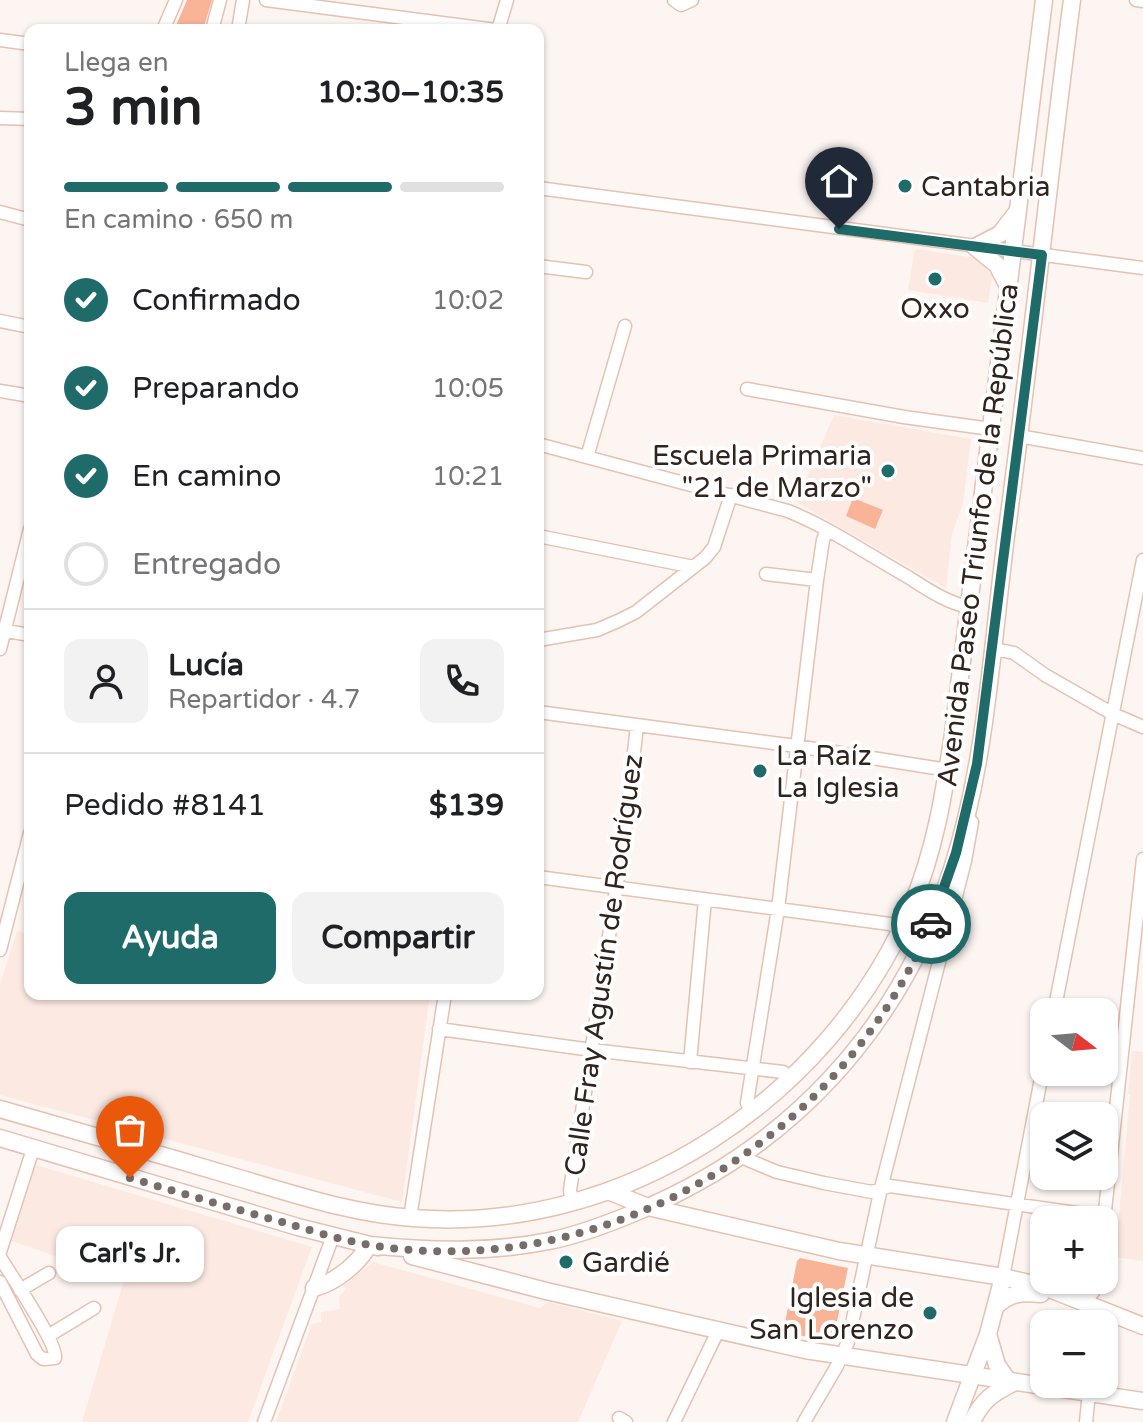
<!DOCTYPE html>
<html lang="es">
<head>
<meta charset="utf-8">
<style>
	:root { --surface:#fff; --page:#f2f2f2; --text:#202124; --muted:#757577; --line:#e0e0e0; --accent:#1f6b6a }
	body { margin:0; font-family:"Varela Round",sans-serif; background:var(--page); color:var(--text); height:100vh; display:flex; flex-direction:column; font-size:30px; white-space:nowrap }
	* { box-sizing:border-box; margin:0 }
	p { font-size:26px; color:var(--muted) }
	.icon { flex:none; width:44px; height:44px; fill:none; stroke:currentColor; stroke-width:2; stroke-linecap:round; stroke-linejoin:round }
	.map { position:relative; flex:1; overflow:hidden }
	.details { position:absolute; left:24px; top:24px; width:520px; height:976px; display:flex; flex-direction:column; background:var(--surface); border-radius:16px; box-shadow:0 2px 6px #0004 }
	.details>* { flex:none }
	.needle { width:52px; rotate:106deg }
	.controls { position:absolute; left:1030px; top:998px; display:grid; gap:16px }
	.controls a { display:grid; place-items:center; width:88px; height:88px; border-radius:16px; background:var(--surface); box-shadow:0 2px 6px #0004; font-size:40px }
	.pin { position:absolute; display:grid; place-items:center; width:68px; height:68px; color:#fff; margin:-82px -34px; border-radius:50% 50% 50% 0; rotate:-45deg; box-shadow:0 0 8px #0007 }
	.pin .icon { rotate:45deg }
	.courier { position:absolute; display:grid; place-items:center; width:80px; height:80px; margin:-40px; border:6px solid #1f6b6a; border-radius:50%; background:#fff; color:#222; box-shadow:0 2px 10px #0007 }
	.bubble { position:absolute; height:56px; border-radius:16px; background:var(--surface); box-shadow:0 2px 6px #0004; font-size:26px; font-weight:700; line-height:56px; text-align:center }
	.head em { font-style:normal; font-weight:700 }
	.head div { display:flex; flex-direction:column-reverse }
	.head { display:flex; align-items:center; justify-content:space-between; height:136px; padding:0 40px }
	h1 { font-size:52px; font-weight:700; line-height:60px }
	.bar { display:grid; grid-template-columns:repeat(4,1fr); gap:12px 8px; align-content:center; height:96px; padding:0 40px }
	.bar i { height:10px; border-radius:6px; background:var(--line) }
	.bar .current { background:var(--accent) }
	.bar p { grid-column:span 4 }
	.line { display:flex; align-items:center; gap:20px; padding:0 40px; border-top:2px solid var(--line) }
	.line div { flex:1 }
	.round { display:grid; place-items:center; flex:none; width:84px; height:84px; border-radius:16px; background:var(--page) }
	ol { padding:0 40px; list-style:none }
	li { display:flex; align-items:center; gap:24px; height:88px }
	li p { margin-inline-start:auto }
	li .icon { padding:8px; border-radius:50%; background:var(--accent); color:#fff; stroke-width:4 }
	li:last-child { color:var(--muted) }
	li i { width:44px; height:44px; border:4px solid var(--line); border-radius:50% }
	.button { display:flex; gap:16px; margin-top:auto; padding:16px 40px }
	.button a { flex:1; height:92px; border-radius:16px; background:var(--accent); color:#fff; font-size:32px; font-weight:700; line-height:92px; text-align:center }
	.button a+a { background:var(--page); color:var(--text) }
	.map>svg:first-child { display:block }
</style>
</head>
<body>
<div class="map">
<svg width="1143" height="1422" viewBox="0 0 1143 1422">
	<rect width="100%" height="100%" fill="#fdf5f2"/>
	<path fill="#fceae2" d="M915,249L977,258L992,276L988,303L908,290Z
		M834,415L971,439L963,504L952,534L946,588L796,502Z
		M17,931L30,934V994H430L402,1202L0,1095V984Z
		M1132,1051L1143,1052V1261L1115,1257L1130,1095L1128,1094Z
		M36,1165L312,1247L248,1422H82L124,1280L9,1240Z
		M373,1262L540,1308L548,1302L622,1321L578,1422H276L312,1324L321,1322V1312L340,1309L339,1296L346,1289L343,1286Z"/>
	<path fill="#f9b497" d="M187,0H212L203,30H174Z
		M853,498L883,510L875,529L846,516Z
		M800,1258L848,1268L834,1336L830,1340L783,1333L797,1261Z"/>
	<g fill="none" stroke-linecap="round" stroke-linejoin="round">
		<defs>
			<path id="minor" d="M266,0L496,30
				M674,0L681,5L692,0
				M1136,0L1143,1
				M163,30L176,0
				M212,30L220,0
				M238,30L243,0
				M498,30L507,0
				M0,40L30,44
				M0,118L30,119
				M538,188L1143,268
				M0,212L30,220
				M538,266L586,272
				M0,321L30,327
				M747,389L904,417L991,429
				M0,391L30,396
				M1019,436L1143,458
				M538,444L788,511C830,528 869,555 908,577C927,589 947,603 969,607
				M587,457L625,326
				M538,536L694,567
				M766,574L817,580
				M0,630L30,635
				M538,640L597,630L618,621L636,612L705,558L714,547L731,495
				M0,649L30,529
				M991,652L1000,650L1014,653L1045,675L1113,714L1143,727
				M538,712L796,746L948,770
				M538,877L890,924L901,929
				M0,950L30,833
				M1054,1012L1143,560
				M439,1029L592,1050L783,1072L792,1079
				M690,1062L705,899
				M752,1112L747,1103L778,909L817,580L823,540L827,530
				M741,1157L777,1172L824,1183L872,1192L890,1186L1104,1217
				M572,1203L570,1190L624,838L637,726
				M410,1218L445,994
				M1104,1220L1143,859
				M0,1252L33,1149
				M0,1257C10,1274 58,1344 55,1358L43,1359L37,1354L0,1282
				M1003,1277L1044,1063
				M20,1290L49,1273
				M1085,1302L1093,1292L1096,1280
				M48,1336L94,1308
				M619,1418L626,1422
				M264,1422L333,1236
				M674,1422L718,1331
				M804,1422L837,1366L848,1342L881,1188L965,861L972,822
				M1086,1422L1089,1393"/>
			<path id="major" d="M1008,286L997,265L975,247L1000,234L1017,212
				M0,1109C78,1131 155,1153 232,1176C291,1193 351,1214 413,1218C623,1235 829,1099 911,907C935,851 944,793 953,734L1044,0
				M0,1138L298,1227L378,1247
				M608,1191L648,1207L839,1251L1003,1277L1042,1286L1143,1326
				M369,1245C430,1251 489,1253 549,1241C579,1235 607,1224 634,1213C790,1149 900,1029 952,869C987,760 992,642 1007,529C1031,353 1049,176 1072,0
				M412,1256L546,1291L805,1350L1143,1401
				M314,1288C336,1282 358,1264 369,1245
				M996,1306C1010,1293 1021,1292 1041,1294
				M988,1334L997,1365L1009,1382
				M955,1422L988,1334L1003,1277
				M972,1422C982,1400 993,1393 1013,1383"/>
		</defs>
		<use href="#minor" stroke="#e5c1b2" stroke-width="15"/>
		<use href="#major" stroke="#e5c1b2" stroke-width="19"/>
		<use href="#minor" stroke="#fff" stroke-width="12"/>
		<use href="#major" stroke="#fff" stroke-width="16"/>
	</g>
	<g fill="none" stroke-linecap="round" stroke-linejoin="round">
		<path stroke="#786c68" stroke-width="8" stroke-dasharray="0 14.4" d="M130,1178C181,1193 231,1208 282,1222C310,1230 340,1240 370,1245C604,1284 841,1140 931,924"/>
		<path stroke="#1f6b6a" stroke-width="10" d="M839,229L1042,255L977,764L956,853L931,924"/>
	</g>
	<g fill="#1f6b6a" stroke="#fff" stroke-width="3">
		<circle cx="905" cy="186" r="8"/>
		<circle cx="935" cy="279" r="8"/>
		<circle cx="888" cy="471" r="8"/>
		<circle cx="760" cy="771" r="8"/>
		<circle cx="566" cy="1262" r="8"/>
		<circle cx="930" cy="1313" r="8"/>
	</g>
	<g text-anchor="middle" stroke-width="8" stroke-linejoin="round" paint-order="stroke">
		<g font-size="28" fill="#31231d" stroke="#fff" text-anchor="start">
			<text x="921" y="196">Cantabria</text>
			<text x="935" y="318" text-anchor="middle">Oxxo</text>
			<text x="872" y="465" text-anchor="end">Escuela Primaria<tspan x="872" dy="32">"21 de Marzo"</tspan></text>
			<text x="776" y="765">La Raíz<tspan x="776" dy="32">La Iglesia</tspan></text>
			<text x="582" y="1272">Gardié</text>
			<text x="914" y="1307" text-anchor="end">Iglesia de<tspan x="914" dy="32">San Lorenzo</tspan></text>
		</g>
		<g font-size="28" fill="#31231d" stroke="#fff">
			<text transform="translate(977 535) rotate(-83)" y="10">Avenida Paseo Triunfo de la República</text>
			<text transform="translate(603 965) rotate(-82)" y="10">Calle Fray Agustín de Rodríguez</text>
		</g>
	</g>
</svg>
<div class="controls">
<a><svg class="needle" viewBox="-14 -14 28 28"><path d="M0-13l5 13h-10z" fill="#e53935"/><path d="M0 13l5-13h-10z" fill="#757577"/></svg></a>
<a><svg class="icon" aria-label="layers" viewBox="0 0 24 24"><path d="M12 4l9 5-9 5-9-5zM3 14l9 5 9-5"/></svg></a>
<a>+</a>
<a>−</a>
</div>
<div class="pin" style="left:130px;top:1178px;background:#ea580c"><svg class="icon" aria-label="bag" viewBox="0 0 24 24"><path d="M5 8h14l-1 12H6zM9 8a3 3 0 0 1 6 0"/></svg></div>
<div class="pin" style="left:839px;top:229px;background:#1f2937"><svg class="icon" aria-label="home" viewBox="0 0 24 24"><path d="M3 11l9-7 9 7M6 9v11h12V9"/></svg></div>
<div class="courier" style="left:931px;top:924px"><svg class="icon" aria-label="car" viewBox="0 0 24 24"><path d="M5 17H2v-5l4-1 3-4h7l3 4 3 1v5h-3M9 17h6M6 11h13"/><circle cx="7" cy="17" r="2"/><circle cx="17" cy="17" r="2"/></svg></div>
<div class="bubble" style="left:56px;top:1226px;width:148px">Carl's Jr.</div>
<section class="details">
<div class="head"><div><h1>3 min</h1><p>Llega en</p></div><em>10:30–10:35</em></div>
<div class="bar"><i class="current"></i><i class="current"></i><i class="current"></i><i></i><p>En camino · 650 m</p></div>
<ol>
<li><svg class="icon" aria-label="check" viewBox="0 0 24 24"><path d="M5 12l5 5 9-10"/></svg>Confirmado<p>10:02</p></li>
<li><svg class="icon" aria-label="check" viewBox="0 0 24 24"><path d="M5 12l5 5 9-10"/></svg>Preparando<p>10:05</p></li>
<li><svg class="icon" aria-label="check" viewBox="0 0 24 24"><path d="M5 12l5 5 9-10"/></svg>En camino<p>10:21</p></li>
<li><i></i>Entregado</li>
</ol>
<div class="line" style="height:144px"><a class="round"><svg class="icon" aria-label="person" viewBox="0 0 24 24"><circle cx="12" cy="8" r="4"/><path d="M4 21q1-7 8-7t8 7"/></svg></a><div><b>Lucía</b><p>Repartidor · 4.7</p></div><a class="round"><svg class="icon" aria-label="phone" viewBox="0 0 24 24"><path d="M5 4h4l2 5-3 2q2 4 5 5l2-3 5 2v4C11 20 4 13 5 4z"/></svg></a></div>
<div class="line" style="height:104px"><div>Pedido #8141</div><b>$139</b></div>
<div class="button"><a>Ayuda</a><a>Compartir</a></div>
</section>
</div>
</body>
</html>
